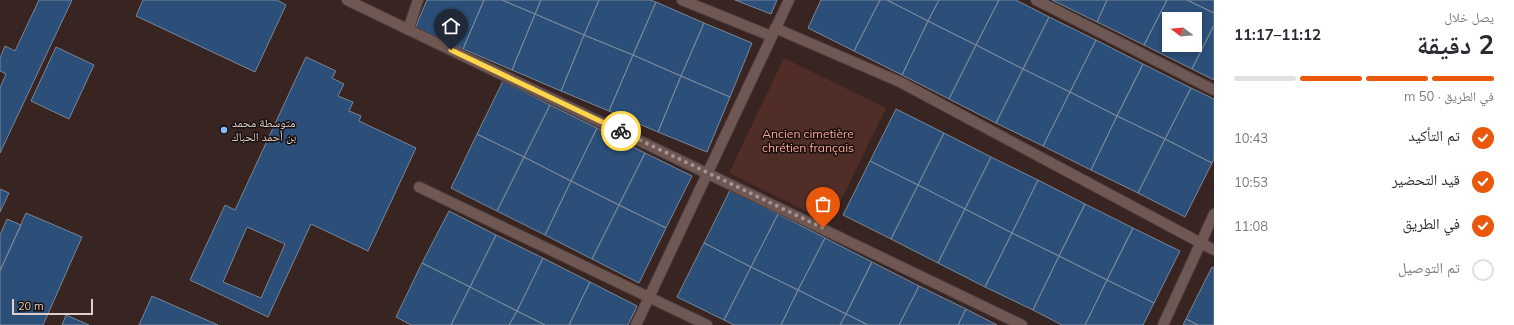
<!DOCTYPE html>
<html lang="ar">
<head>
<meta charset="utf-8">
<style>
	:root { --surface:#fff; --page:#f7f7f7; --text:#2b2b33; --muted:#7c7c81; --line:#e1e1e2; --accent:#ea580c }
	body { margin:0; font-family:Mulish,"Noto Naskh Arabic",sans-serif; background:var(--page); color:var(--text); direction:rtl; height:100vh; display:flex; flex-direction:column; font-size:15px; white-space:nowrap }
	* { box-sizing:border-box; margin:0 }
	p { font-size:13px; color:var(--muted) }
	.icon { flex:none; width:22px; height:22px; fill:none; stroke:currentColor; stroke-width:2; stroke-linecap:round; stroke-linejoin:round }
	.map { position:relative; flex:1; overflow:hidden; direction:ltr }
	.details { display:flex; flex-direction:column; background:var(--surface); width:300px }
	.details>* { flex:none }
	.needle { width:26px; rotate:286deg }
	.controls { position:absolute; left:1162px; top:12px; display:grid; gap:8px }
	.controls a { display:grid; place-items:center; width:40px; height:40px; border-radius:0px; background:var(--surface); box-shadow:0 2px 6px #0003; font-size:20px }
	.scale { position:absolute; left:12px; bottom:10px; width:81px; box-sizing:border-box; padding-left:4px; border:2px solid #decfcd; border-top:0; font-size:11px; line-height:14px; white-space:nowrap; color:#decfcd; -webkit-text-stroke:3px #19100e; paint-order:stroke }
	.pin { position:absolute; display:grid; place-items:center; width:34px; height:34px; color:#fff; margin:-41px -17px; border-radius:50% 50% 50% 0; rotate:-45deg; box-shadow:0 0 4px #0007 }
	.pin .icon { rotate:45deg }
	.courier { position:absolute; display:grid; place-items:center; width:40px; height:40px; margin:-20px; border:3px solid #ffd54a; border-radius:50%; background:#fff; color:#222; box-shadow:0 1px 5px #0007 }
	.headline em { font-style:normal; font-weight:700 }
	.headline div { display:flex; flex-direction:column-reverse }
	.headline { display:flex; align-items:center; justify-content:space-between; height:68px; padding:0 20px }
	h1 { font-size:26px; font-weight:700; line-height:30px }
	.bar { display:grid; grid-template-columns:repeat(4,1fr); gap:6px 4px; align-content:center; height:48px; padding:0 20px }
	.bar i { height:5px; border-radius:3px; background:var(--line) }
	.bar .on { background:var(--accent) }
	.bar p { grid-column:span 4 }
	ol { padding:0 20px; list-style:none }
	li { display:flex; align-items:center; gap:12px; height:44px }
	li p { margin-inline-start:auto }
	li .icon { padding:4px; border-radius:50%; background:var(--accent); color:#fff; stroke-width:4 }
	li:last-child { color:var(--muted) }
	li i { width:22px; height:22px; border:2px solid var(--line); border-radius:50% }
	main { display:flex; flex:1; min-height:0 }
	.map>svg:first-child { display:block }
</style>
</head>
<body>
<main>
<section class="details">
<div class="headline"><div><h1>2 دقيقة</h1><p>يصل خلال</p></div><em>11:12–11:17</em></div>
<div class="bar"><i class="on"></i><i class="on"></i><i class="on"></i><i></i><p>في الطريق · 50 m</p></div>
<ol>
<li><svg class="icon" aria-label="check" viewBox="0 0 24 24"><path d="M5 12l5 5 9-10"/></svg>تم التأكيد<p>10:43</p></li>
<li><svg class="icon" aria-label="check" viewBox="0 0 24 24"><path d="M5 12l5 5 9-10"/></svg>قيد التحضير<p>10:53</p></li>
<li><svg class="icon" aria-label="check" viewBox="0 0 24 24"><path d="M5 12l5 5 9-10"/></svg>في الطريق<p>11:08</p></li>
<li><i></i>تم التوصيل</li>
</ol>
</section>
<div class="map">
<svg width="1214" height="325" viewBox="0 0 1214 325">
	<rect width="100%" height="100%" fill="#382420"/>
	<path fill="#512d27" d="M784,58L886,108L830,223L729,173Z"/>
	<path fill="#2b4f78" stroke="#788799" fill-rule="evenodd" d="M39,0H72L0,153V88L6,74L0,71V58L5,46L15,51Z
		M143,0H277L286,5L255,72L136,16Z
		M427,0H484L463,49L415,28Z
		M484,0H502L535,14L512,70L463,49Z
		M502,0H541L535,14Z
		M541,0H599L584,35L535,14Z
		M599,0H650L656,2L633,55L584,35Z
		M735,0H777L771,14Z
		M821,0H880L854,51L808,28Z
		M880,0H887L928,21L902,75L854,51Z
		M887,0H939L928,21Z
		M939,0H999L976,45L928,21Z
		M999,0H1016L1049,17L1023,69L976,45Z
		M1052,0H1107L1097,22Z
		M1107,0H1167L1144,45L1097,22Z
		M1167,0H1187L1214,13V25L1192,69L1144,45ZM1169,19H1195V45H1169Z
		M1187,0H1214V13Z
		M656,2L704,23L681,76L633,55Z
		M535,14L584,35L561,91L512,70Z
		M1049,17L1096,40L1070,92L1023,69Z
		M928,21L976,45L949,99L902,75Z
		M704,23L752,43L730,97L681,76Z
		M1214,25V80L1192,69Z
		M584,35L633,55L609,111L561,91Z
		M1096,40L1143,64L1117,116L1070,92Z
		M976,45L1023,69L996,123L949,99Z
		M56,47L94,65L69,119L31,101Z
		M633,55L681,76L658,132L609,111Z
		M306,57L336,71L332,78L344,84L338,96L353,102L349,111L361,116L359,121L416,148L368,251L311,224L268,317L190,280L225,205L235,210ZM247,227L285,244L261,298L223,282Z
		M1143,64L1191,88L1165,139L1117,116Z
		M1023,69L1070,92L1043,146L996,123Z
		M681,76L730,97L707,152L658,132Z
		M503,81L550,105L524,157L477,134Z
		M1191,88L1214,99V159L1212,163L1165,139Z
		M1070,92L1117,116L1091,170L1043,146Z
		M550,105L597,128L571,181L524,157Z
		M896,109L944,133L918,185L870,161Z
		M1117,116L1165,139L1138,193L1091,170Z
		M597,128L645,153L619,205L571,181Z
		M944,133L991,157L965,209L918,185Z
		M477,134L524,157L497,211L451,188Z
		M1165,139L1212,163L1185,217L1138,193Z
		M645,153L692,176L666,228L619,205Z
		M524,157L571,181L545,235L497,211Z
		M991,157L1038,180L1012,233L965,209Z
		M870,161L918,185L891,239L843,215Z
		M1038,180L1085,204L1059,256L1012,233Z
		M571,181L619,205L592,259L545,235Z
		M918,185L965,209L938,263L891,239Z
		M0,189L9,193L0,212Z
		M730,190L778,214L751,267L704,243Z
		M1085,204L1133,228L1107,280L1059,256Z
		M619,205L666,228L639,283L592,259Z
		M965,209L1012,233L985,287L938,263Z
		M449,211L496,235L470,287L422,263Z
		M26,213L82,237L43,325H0V271Z
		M778,214L825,238L798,290L751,267Z
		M7,219L21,225L0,271V235Z
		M1133,228L1180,251L1154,303L1107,280Z
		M1012,233L1059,256L1033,310L985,287Z
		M496,235L543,258L517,311L470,287Z
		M825,238L872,262L846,314L798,290Z
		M704,243L751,267L724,320L677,297Z
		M1059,256L1107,280L1085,325H1062L1033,310Z
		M543,258L590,282L569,325H545L517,311Z
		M872,262L919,286L899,325H868L846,314Z
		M422,263L470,287L451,325H411L396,317Z
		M751,267L798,290L781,325H734L724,320Z
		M1212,267L1214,268V325H1198L1186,319Z
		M1107,280L1154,303L1143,325H1085Z
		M590,282L637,306L628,325H569Z
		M919,286L966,309L958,325H899Z
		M470,287L517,311L509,325H451Z
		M798,290L846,314L840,325H781Z
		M152,296L218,325H139Z
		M966,309L997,325H958Z
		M517,311L545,325H509Z
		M846,314L868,325H840Z
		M66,315L89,325H62Z
		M1186,319L1198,325H1183Z"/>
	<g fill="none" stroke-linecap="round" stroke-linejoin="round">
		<defs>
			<path id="street" d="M347,0L1022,325
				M682,0L771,36
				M1036,0L1214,90
				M775,28L900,82L1214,250
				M408,30L418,0
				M419,187L707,325
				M636,325L789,0
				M1163,325L1214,214"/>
		</defs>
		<use href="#street" stroke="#513f3d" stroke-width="12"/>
		<use href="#street" stroke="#6f5753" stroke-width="10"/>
	</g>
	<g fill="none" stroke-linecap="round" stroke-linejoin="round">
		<path stroke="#a49390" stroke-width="4" stroke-dasharray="0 7.2" d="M621,131L823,228"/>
		<path stroke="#ffd54a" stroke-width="5" d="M451,50L621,131"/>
	</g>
	<circle fill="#85bbfb" stroke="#19100e" stroke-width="1.5" cx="224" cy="130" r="4"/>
	<g text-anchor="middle" stroke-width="3" stroke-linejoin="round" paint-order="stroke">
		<g font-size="12" fill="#decfcd" stroke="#19100e" text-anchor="start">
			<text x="232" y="127">متوسطة محمد<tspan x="232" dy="14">بن أحمد الحباك</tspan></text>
		</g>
		<g font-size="12" fill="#fea494" stroke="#19100e">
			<text x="808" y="138">Ancien cimetière<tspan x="808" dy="14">chrétien français</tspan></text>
		</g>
	</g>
</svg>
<div class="controls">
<a><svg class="needle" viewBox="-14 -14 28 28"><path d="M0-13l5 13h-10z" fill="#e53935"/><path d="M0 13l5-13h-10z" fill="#7c7c81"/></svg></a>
</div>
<div class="scale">20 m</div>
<div class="pin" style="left:823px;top:228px;background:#ea580c"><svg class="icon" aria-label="bag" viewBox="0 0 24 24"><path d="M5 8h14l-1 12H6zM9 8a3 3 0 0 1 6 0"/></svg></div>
<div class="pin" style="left:451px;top:50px;background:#1f2937"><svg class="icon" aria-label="home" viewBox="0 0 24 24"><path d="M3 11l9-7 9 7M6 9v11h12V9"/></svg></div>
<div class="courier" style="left:621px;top:131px"><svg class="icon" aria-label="bike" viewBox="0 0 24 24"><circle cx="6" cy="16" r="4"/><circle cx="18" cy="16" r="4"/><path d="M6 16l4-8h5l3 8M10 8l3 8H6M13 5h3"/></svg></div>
</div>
</main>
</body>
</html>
